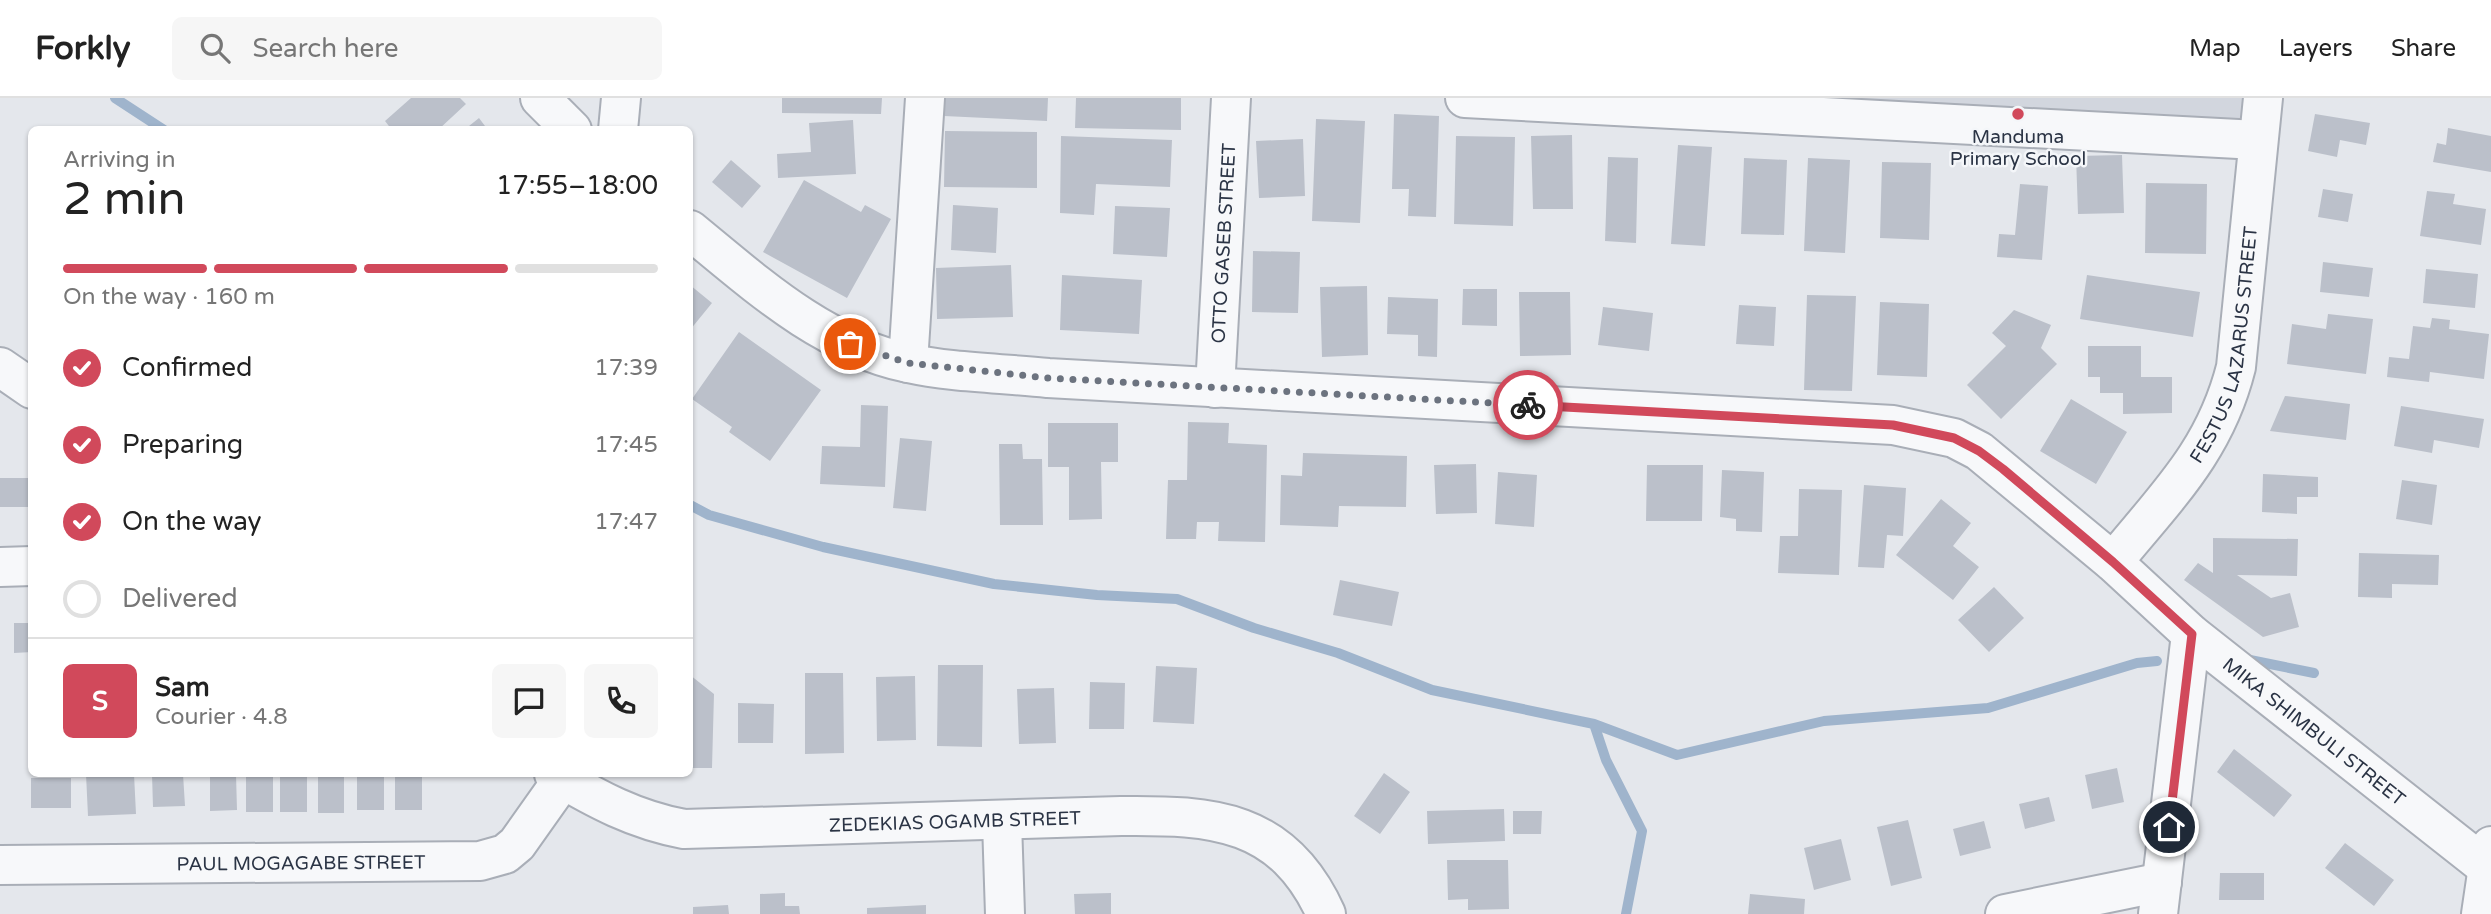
<!DOCTYPE html>
<html lang="en">
<head>
<meta charset="utf-8">
<style>
	:root { --surface:#fff; --page:#f6f6f6; --text:#222; --muted:#767676; --line:#e0e0e0; --accent:#d1495b }
	body { margin:0; font-family:"Varela Round",sans-serif; background:var(--page); color:var(--text); height:100vh; display:flex; flex-direction:column; font-size:26px; white-space:nowrap }
	* { box-sizing:border-box; margin:0 }
	p { font-size:23px; color:var(--muted) }
	.icon { flex:none; width:38px; height:38px; fill:none; stroke:currentColor; stroke-width:2; stroke-linecap:round; stroke-linejoin:round }
	.map { position:relative; flex:1; overflow:hidden }
	.drawer { position:absolute; left:28px; top:28px; width:665px; height:651px; display:flex; flex-direction:column; background:var(--surface); border-radius:10px; box-shadow:0 2px 5px #0004 }
	.drawer>* { flex:none }
	.pin { position:absolute; display:grid; place-items:center; width:60px; height:60px; color:#fff; margin:-30px; border:4px solid #fff; border-radius:50%; box-shadow:0 2px 7px #0007 }
	.courier { position:absolute; display:grid; place-items:center; width:70px; height:70px; margin:-35px; border:5px solid #d1495b; border-radius:50%; background:#fff; color:#222; box-shadow:0 2px 9px #0007 }
	.overview em { font-style:normal; font-weight:600 }
	.overview div { display:flex; flex-direction:column-reverse }
	.overview { display:flex; align-items:center; justify-content:space-between; height:119px; padding:0 35px }
	h1 { font-size:46px; font-weight:600; line-height:52px }
	.bar { display:grid; grid-template-columns:repeat(4,1fr); gap:10px 7px; align-content:center; height:84px; padding:0 35px }
	.bar i { height:9px; border-radius:5px; background:var(--line) }
	.bar .on { background:var(--accent) }
	.bar p { grid-column:span 4 }
	.line { display:flex; align-items:center; gap:18px; padding:0 35px; border-top:2px solid var(--line) }
	.line div { flex:1 }
	.round { display:grid; place-items:center; flex:none; width:74px; height:74px; border-radius:10px; background:var(--page) }
	ol { padding:0 35px; list-style:none }
	li { display:flex; align-items:center; gap:21px; height:77px }
	li p { margin-inline-start:auto }
	li .icon { padding:7px; border-radius:50%; background:var(--accent); color:#fff; stroke-width:4 }
	li:last-child { color:var(--muted) }
	li i { width:38px; height:38px; border:4px solid var(--line); border-radius:50% }
	header { display:flex; align-items:center; gap:42px; box-sizing:border-box; height:98px; padding:0 35px; background:var(--surface); border-bottom:2px solid var(--line) }
	header strong { font-size:33px }
	nav { display:flex; gap:38px; margin-inline-start:auto; font-size:24px }
	.search { width:490px; height:63px; background:var(--page); display:flex; align-items:center; gap:18px; box-sizing:border-box; padding:0 24px; border-radius:10px; color:var(--muted); font-size:26px }
	.map>svg:first-child { display:block }
</style>
</head>
<body>
<header>
<strong>Forkly</strong>
<div class="search"><svg class="icon" aria-label="search" viewBox="0 0 24 24"><circle cx="10" cy="10" r="6"/><path d="M15 15l6 6"/></svg>Search here</div>
<nav><a>Map</a><a>Layers</a><a>Share</a></nav>
</header>
<div class="map">
<svg width="2491" height="816" viewBox="0 0 2491 816">
	<rect width="100%" height="100%" fill="#e4e7ec"/>
	<path fill="#d2d6de" d="M1537,0H2263L2257,42Z"/>
	<g fill="none" stroke-linecap="round" stroke-linejoin="round">
		<path stroke="#9fb4cc" stroke-width="10" d="M115,0L164,32
			M690,407L709,417L823,449L994,486L1097,497L1177,501L1254,530L1338,555L1432,592L1594,626L1677,657L1824,623L1988,610L2137,565L2157,563
			M2245,561L2314,575
			M1594,626L1606,662L1642,733L1626,816"/>
	</g>
	<path fill="#bbc0ca" d="M411,0H460L466,6L438,32H392L385,23Z
		M782,0H882L881,16L782,15Z
		M945,0H1048L1047,23L944,18Z
		M1076,0H1181V32L1075,30Z
		M1394,16L1439,18L1436,119L1408,118L1409,91H1392Z
		M2315,16L2370,25L2366,47L2340,42L2337,59L2308,53Z
		M479,20L488,32H464Z
		M1316,21L1365,23L1360,125L1312,123Z
		M853,22L856,76L778,80L777,56L811,54L809,25Z
		M2448,30L2491,38V74L2433,64L2437,45L2446,47Z
		M945,33L1037,34V90L944,89Z
		M1572,37L1573,111H1533L1531,38Z
		M1061,38L1172,42L1170,89L1096,86L1094,117L1060,115Z
		M1456,38L1515,39L1513,128L1454,126Z
		M1303,41L1305,98L1259,100L1256,43Z
		M1678,47L1712,49L1705,148L1671,146Z
		M2122,57L2124,115L2078,116L2076,58Z
		M1608,59L1638,60L1636,145L1605,143Z
		M1744,60L1787,62L1784,137L1741,136Z
		M1808,60L1850,62L1845,155L1804,153Z
		M731,62L761,88L742,110L712,84Z
		M1882,64L1931,65L1929,142L1880,140Z
		M804,82L861,114L865,107L891,121L847,200L763,154Z
		M2146,85L2207,86L2206,156L2145,155Z
		M2020,86L2048,88L2042,162L1997,159L1999,136L2015,137Z
		M2323,91L2353,96L2348,124L2318,119Z
		M2427,93L2455,96L2453,106L2486,111L2481,147L2420,138Z
		M953,107L998,110L996,155L951,152Z
		M1115,108L1170,110L1167,159L1113,156Z
		M1253,153L1300,154L1298,215L1252,214Z
		M2323,164L2373,170L2369,199L2320,194Z
		M1011,167L1013,219L937,221L936,170Z
		M2426,171L2478,176L2475,210L2423,205Z
		M1062,177L1142,182L1139,236L1060,232Z
		M2087,177L2200,194L2193,239L2080,221Z
		M690,187L712,205L690,232Z
		M1367,188L1368,257L1322,259L1320,189Z
		M1463,191H1497V228L1462,227Z
		M1519,194H1570L1571,257L1520,258Z
		M1807,197L1856,198L1852,293L1804,292Z
		M1388,199L1438,201L1437,259L1418,258V237L1387,236Z
		M1880,204L1929,206L1927,279L1877,277Z
		M1739,207L1776,209L1774,248L1736,246Z
		M1603,209L1653,215L1649,253L1598,247Z
		M2014,212L2051,227L2041,250L2057,266L2001,321L1967,287L2006,248L1992,235Z
		M2328,216L2373,221L2366,276L2287,266L2292,226L2326,231Z
		M2432,220L2450,222L2449,231L2489,236L2484,281L2430,274L2429,284L2387,279L2389,259L2409,261L2413,228L2430,230Z
		M739,234L821,292L770,363L729,334L732,329L692,301Z
		M2088,248H2141V279H2172V315L2123,316V295H2100V279H2088Z
		M2285,298L2350,306L2346,342L2270,333Z
		M2071,301L2127,334L2096,386L2040,353Z
		M861,307L888,308L885,389L820,386L822,348L860,349Z
		M2401,308L2484,321L2479,350L2434,342L2432,355L2394,348Z
		M1188,324L1229,325L1228,345L1267,347L1265,444L1218,443L1219,424H1197L1196,441H1166L1168,382H1187Z
		M1048,325H1118V364H1101L1102,421L1069,422V369H1048Z
		M900,340L932,343L926,413L893,410Z
		M999,346H1022L1023,361H1042L1043,427H1000Z
		M1303,355L1407,358L1406,409L1339,408L1338,429L1280,427L1281,377L1302,378Z
		M1476,366L1477,415L1436,416L1434,367Z
		M1647,367H1703L1702,423H1646Z
		M1722,372L1764,374L1762,434L1736,433V421L1720,419Z
		M1498,374L1537,377L1534,429L1495,426Z
		M2263,376L2318,379V399H2297V416L2262,414Z
		M0,380H28V409H0Z
		M2402,382L2437,387L2432,427L2396,421Z
		M1864,387L1906,390L1903,438L1887,437L1884,470L1858,469Z
		M1799,391L1842,392L1839,477L1778,475L1780,438H1798Z
		M1941,401L1971,425L1953,448L1979,469L1953,502L1896,457Z
		M2213,440L2298,441L2297,478L2237,477L2271,500L2290,495L2299,529L2263,539L2184,482L2198,465L2213,475Z
		M2359,455L2439,457L2438,487L2392,486V500L2358,499Z
		M1340,482L1399,494L1392,528L1333,517Z
		M1994,489L2024,520L1989,554L1958,522Z
		M14,525H32V554L14,555Z
		M938,567H983L982,649L937,648Z
		M1156,568L1197,570L1194,626L1153,624Z
		M805,575H843L844,655L805,656Z
		M690,577L714,596L712,670H690Z
		M915,578L916,642L877,643L876,579Z
		M1090,584L1125,585L1124,631H1089Z
		M1054,590L1056,645L1019,646L1017,591Z
		M738,605L774,606L773,645H738Z
		M2234,651L2292,697L2274,719L2217,674Z
		M2117,670L2124,704L2092,711L2085,677Z
		M1384,675L1410,694L1380,736L1354,718Z
		M86,676H134L136,716L88,718Z
		M152,676H183L185,708L153,709Z
		M210,676H236L237,712L210,713Z
		M246,676H273V714H246Z
		M280,676H307V714H280Z
		M318,676H344V715H318Z
		M357,676H384V712H357Z
		M395,676H422V712H395Z
		M31,680H71V710H31Z
		M2049,699L2055,723L2025,731L2019,706Z
		M1504,711L1505,743L1428,746L1427,713Z
		M1513,713H1542L1541,736H1513Z
		M1908,722L1922,780L1891,788L1877,729Z
		M1984,723L1991,750L1960,758L1953,731Z
		M1841,741L1851,782L1814,792L1804,750Z
		M2345,745L2394,782L2374,808L2325,770Z
		M1447,762H1508L1509,811L1468,812V801L1448,802Z
		M2220,775H2264V802H2219Z
		M785,795V808H799L800,816H760V796Z
		M1111,795V816H1075L1074,796Z
		M1750,796L1805,801L1804,816H1748Z
		M728,807L729,816H693V809Z
		M926,807V816H867V810Z"/>
	<g fill="none" stroke-linecap="round" stroke-linejoin="round">
		<defs>
			<g id="minor">
				<path d="M540,0L572,32"/>
				<path d="M1465,0L2257,42"/>
				<path d="M618,32L621,0"/>
				<path id="s1" d="M690,132C756,186 822,247 908,265C953,275 1002,275 1048,280L1893,327L1954,340L1979,353L2113,464L2191,536L2488,770"/>
				<path d="M908,265L925,0"/>
				<path d="M0,269L32,291"/>
				<path id="s2" d="M1215,290L1231,0"/>
				<path id="s3" d="M2113,464C2166,399 2215,353 2236,269L2263,0"/>
				<path d="M0,469L32,468"/>
				<path id="s4" d="M554,676C596,701 635,722 684,731L1121,718C1213,717 1283,721 1326,816"/>
				<path d="M1002,724L1005,816"/>
				<path id="s5" d="M0,767L480,763L505,756L517,746L563,681"/>
				<path d="M2005,816L2162,784"/>
				<path d="M2158,816L2191,536"/>
				<path d="M2481,816L2491,748"/>
			</g>
		</defs>
		<use href="#minor" stroke="#a9aeb7" stroke-width="42"/>
		<use href="#minor" stroke="#f7f8fa" stroke-width="38"/>
	</g>
	<g fill="none" stroke-linecap="round" stroke-linejoin="round">
		<path stroke="#6c737f" stroke-width="7" stroke-dasharray="0 12.6" d="M850,246L908,265L1048,280L1528,307"/>
		<path stroke="#d1495b" stroke-width="9" d="M1528,307L1893,327L1954,340L1979,353L2003,371L2113,464L2192,536L2169,729"/>
	</g>
	<circle fill="#d1495b" stroke="#f4f6f9" stroke-width="2.5" cx="2018" cy="16" r="7"/>
	<g text-anchor="middle" stroke-width="5" stroke-linejoin="round" paint-order="stroke">
		<g font-size="19" fill="#2b3445" stroke="#f4f6f9">
			<text x="2018" y="45">Manduma<tspan x="2018" dy="22">Primary School</tspan></text>
		</g>
		<g font-size="19" fill="#2b3445" stroke="#f4f6f9">
			<text dy="7" stroke="none"><textPath href="#s2" startOffset="145">OTTO GASEB STREET</textPath></text>
			<text dy="7" stroke="none"><textPath href="#s3" startOffset="252">FESTUS LAZARUS STREET</textPath></text>
			<text dy="7" stroke="none"><textPath href="#s1" startOffset="1773">MIKA SHIMBULI STREET</textPath></text>
			<text dy="7" stroke="none"><textPath href="#s4" startOffset="413">ZEDEKIAS OGAMB STREET</textPath></text>
			<text dy="7" stroke="none"><textPath href="#s5" startOffset="301">PAUL MOGAGABE STREET</textPath></text>
		</g>
	</g>
</svg>
<div class="pin" style="left:850px;top:246px;background:#ea580c"><svg class="icon" aria-label="bag" viewBox="0 0 24 24"><path d="M5 8h14l-1 12H6zM9 8a3 3 0 0 1 6 0"/></svg></div>
<div class="pin" style="left:2169px;top:729px;background:#1f2937"><svg class="icon" aria-label="home" viewBox="0 0 24 24"><path d="M3 11l9-7 9 7M6 9v11h12V9"/></svg></div>
<div class="courier" style="left:1528px;top:307px"><svg class="icon" aria-label="bike" viewBox="0 0 24 24"><circle cx="6" cy="16" r="4"/><circle cx="18" cy="16" r="4"/><path d="M6 16l4-8h5l3 8M10 8l3 8H6M13 5h3"/></svg></div>
<section class="drawer">
<div class="overview"><div><h1>2 min</h1><p>Arriving in</p></div><em>17:55–18:00</em></div>
<div class="bar"><i class="on"></i><i class="on"></i><i class="on"></i><i></i><p>On the way · 160 m</p></div>
<ol>
<li><svg class="icon" aria-label="check" viewBox="0 0 24 24"><path d="M5 12l5 5 9-10"/></svg>Confirmed<p>17:39</p></li>
<li><svg class="icon" aria-label="check" viewBox="0 0 24 24"><path d="M5 12l5 5 9-10"/></svg>Preparing<p>17:45</p></li>
<li><svg class="icon" aria-label="check" viewBox="0 0 24 24"><path d="M5 12l5 5 9-10"/></svg>On the way<p>17:47</p></li>
<li><i></i>Delivered</li>
</ol>
<div class="line" style="height:126px"><b class="round" style="background:var(--accent);color:#fff">S</b><div><b>Sam</b><p>Courier · 4.8</p></div><a class="round"><svg class="icon" aria-label="chat" viewBox="0 0 24 24"><path d="M4 5h16v11H9l-5 4z"/></svg></a><a class="round"><svg class="icon" aria-label="phone" viewBox="0 0 24 24"><path d="M5 4h4l2 5-3 2q2 4 5 5l2-3 5 2v4C11 20 4 13 5 4z"/></svg></a></div>
</section>
</div>
</body>
</html>
